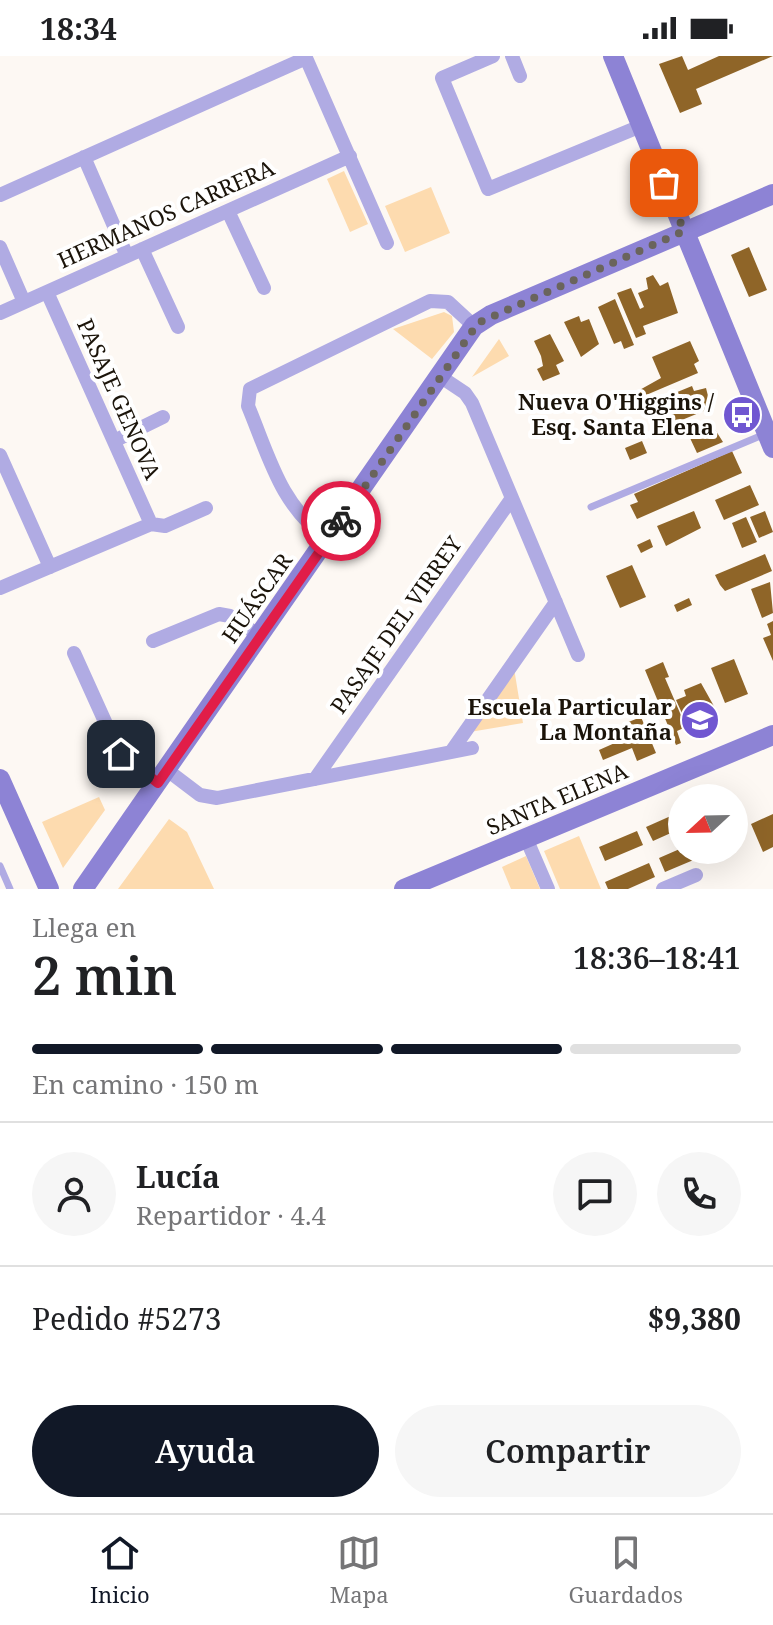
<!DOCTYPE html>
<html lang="es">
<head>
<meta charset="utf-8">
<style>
	:root { --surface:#fff; --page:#f6f6f6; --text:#202124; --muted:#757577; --line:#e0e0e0; --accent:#111827 }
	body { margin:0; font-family:"Noto Serif",serif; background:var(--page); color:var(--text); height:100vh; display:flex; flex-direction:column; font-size:30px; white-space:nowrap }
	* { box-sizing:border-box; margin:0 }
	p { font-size:26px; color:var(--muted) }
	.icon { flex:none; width:44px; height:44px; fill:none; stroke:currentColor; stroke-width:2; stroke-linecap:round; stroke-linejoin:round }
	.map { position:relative; height:833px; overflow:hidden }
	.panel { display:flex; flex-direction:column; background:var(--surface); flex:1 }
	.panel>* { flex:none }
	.needle { width:52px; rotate:248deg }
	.fabs { position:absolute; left:668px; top:728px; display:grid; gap:16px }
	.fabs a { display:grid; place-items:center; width:80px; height:80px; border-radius:50%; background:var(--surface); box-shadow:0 8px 32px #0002; font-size:40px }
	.pin { position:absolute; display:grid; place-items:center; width:68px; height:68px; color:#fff; margin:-34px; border-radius:16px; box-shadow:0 4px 12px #0006 }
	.courier { position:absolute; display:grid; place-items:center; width:80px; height:80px; margin:-40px; border:6px solid #e11d48; border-radius:50%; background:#fff; color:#222; box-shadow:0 2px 10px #0007 }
	.summary em { font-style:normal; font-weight:600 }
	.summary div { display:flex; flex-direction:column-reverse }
	.summary { display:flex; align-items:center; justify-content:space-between; height:136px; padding:0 32px }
	h1 { font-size:52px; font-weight:600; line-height:60px }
	.bar { display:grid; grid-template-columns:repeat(4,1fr); gap:12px 8px; align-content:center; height:96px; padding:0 32px }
	.bar i { height:10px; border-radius:6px; background:var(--line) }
	.bar .selected { background:var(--accent) }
	.bar p { grid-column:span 4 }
	.line { display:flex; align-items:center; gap:20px; padding:0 32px; border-top:2px solid var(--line) }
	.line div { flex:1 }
	.round { display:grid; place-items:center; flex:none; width:84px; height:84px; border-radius:42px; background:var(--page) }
	.action { display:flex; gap:16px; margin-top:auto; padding:16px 32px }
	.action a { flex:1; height:92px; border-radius:48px; background:var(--accent); color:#fff; font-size:32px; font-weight:600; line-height:92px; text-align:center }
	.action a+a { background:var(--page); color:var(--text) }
	.status { display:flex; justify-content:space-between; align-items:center; height:56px; padding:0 40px; background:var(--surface); direction:ltr }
	.status svg { height:22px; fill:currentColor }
	.dock { display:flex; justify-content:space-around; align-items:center; height:112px; border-top:2px solid var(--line); background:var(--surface); font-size:22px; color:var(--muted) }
	.dock a { display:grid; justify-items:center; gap:4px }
	.dock .selected { color:var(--accent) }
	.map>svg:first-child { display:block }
</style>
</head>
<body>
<div class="status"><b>18:34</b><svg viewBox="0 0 49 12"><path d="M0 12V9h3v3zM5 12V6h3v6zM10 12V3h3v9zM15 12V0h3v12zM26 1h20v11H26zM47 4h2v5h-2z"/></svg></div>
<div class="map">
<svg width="773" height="833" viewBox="0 0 773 833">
	<rect width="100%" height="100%" fill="#fdf8f3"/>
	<path fill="#fddbaf" d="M344,115L368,168L350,176L327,123Z
		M431,131L450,177L405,196L385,150Z
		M444,256L452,260L454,276L432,303L393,273Z
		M499,283L509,300L472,321Z
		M513,606L523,667L464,677Z
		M99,741L105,754L63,812L42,766Z
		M169,763L187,776L214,833H118Z
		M579,780L601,833H560L544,795Z
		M526,800L540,833H511L502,811Z"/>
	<path fill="#8f6528" d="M682,0L688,14L719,0H773L696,33L702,48L680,57L659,8Z
		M749,191L767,234L749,241L731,199Z
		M653,219L660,230L668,226L678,257L643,270L646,278L636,282L617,237L631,232L640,253L644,251L638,237L648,233L646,222Z
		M615,243L634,289L624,293L621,285L614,288L598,251Z
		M579,260L581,266L589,263L599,288L581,301L564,266Z
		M550,278L564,305L556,309L560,318L543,325L537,313L543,310L541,300L534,285Z
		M690,285L699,305L694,308L698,317L639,342L636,336L661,322L652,301Z
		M692,330L694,335L706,332L711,352L660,373L656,361L676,352L670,339Z
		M709,364L723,386L697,397L690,382L696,379L693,372Z
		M642,385L647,397L630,404L625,392Z
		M732,395L742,417L637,463L630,449L638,446L634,438Z
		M750,429L759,449L724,464L715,444Z
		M694,455L701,472L666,490L657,470Z
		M765,455L773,476L759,482L750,461Z
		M746,461L757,486L742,492L732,467Z
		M650,483L653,491L641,497L637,489Z
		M765,498L772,515L725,535L720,529L715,519Z
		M632,509L646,541L620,552L606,520Z
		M770,526L773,557L762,562L751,533Z
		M689,542L692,549L677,556L674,549Z
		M773,565V605L763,582L771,579L767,568Z
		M734,603L748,638L725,647L711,612Z
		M663,606L669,621L665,622L686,671L677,675L681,687L676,689L645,614Z
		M701,627L715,652L685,664L676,644L686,640L684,634Z
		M641,661L656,697L637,705L632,692L603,704L599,694L626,682L621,669Z
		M682,755V772L653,785L646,771Z
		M773,758V791L763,796L751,768Z
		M637,775L643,789L605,805L599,791Z
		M682,792L701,794L703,800L665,816L659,802Z
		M649,807L655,821L628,833H608L605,826Z"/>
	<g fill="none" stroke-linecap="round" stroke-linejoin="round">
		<path stroke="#b0abe3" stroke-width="7" d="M591,451L765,378
			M0,810L10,833"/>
		<path stroke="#b0abe3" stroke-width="14" d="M493,0L442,22L488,133L641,70
			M512,0L520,20
			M84,101L127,200
			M0,139L306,2L387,187
			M228,155L264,232
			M0,191L24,246
			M142,193L178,271
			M47,236L151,468
			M0,257L350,100
			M441,321L465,337L472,347L578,599
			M114,385L163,361
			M0,399L50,511
			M327,483C280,448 270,403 248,350L250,333L430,245L448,246L474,270
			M0,532L151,468L165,470L206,452
			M153,585L219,558L230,560L260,580
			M74,597L116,690L158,727
			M451,696L556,546
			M167,714L200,739L217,742L472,692
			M315,723L512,442
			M526,782L548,833
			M663,833L696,819"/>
		<path stroke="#8d83d5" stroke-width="20" d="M613,0L773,392
			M0,723L49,833
			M83,833L474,270L491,259L773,138
			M404,833L773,679"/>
	</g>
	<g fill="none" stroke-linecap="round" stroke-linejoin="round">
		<path stroke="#6a645c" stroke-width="8" stroke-dasharray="0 14.4" d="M341,465L478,267L684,175L664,127"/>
		<path stroke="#e11d48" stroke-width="10" d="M121,698L158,727L341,465"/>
	</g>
	<defs>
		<symbol id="bus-disc" viewBox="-11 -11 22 22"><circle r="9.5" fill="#7057d1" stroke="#fff"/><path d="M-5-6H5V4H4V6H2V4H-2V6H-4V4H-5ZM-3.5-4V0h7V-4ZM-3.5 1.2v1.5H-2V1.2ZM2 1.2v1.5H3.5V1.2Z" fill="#fff"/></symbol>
		<symbol id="school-disc" viewBox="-11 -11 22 22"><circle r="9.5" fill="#7057d1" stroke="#fff"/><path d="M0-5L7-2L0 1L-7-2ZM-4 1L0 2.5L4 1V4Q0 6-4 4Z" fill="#fff"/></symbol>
	</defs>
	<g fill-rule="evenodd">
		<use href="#bus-disc" x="720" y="337" width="44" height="44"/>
		<use href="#school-disc" x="678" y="642" width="44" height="44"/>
	</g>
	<g text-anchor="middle" stroke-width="8" stroke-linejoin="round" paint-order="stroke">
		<g font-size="22" fill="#1b140a" stroke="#fff">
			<text transform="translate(166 158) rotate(-24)" y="8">HERMANOS CARRERA</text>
			<text transform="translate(119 343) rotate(66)" y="8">PASAJE GENOVA</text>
			<text transform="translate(257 542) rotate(-55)" y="8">HUÁSCAR</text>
			<text transform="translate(396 569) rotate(-55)" y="8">PASAJE DEL VIRREY</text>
			<text transform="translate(557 743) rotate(-23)" y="8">SANTA ELENA</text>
		</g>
		<g font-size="22" font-weight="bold" fill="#1b140a" stroke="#fff" text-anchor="end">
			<text x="714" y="354">Nueva O'Higgins /<tspan x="714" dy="25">Esq. Santa Elena</tspan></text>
			<text x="672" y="659">Escuela Particular<tspan x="672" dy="25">La Montaña</tspan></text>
		</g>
	</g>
</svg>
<div class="fabs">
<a><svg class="needle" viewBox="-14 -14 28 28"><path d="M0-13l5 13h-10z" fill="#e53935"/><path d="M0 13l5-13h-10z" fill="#757577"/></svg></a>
</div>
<div class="pin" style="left:664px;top:127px;background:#ea580c"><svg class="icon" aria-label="bag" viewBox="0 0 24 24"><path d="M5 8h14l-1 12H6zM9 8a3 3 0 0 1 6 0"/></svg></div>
<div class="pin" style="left:121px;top:698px;background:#1f2937"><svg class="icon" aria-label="home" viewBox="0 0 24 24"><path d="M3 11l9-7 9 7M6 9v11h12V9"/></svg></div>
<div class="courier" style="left:341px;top:465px"><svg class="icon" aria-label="bike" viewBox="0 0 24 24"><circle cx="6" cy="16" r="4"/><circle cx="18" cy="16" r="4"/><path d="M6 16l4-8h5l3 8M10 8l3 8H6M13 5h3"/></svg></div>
</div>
<section class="panel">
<div class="summary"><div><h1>2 min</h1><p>Llega en</p></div><em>18:36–18:41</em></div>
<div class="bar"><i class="selected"></i><i class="selected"></i><i class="selected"></i><i></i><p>En camino · 150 m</p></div>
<div class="line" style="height:144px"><a class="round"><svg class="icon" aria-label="person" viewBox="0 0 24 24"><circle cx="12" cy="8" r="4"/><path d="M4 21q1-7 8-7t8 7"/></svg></a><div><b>Lucía</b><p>Repartidor · 4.4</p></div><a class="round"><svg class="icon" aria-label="chat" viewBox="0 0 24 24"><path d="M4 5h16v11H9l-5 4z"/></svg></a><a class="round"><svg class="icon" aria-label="phone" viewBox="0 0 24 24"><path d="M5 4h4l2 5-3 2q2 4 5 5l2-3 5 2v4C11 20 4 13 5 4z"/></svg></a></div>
<div class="line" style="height:104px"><div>Pedido #5273</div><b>$9,380</b></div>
<div class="action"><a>Ayuda</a><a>Compartir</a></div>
</section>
<nav class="dock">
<a class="selected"><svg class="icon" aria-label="home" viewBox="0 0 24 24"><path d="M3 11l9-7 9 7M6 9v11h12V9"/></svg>Inicio</a>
<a><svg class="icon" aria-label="map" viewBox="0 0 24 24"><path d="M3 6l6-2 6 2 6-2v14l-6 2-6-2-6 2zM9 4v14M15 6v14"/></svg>Mapa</a>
<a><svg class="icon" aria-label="saved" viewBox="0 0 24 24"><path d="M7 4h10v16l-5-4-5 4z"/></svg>Guardados</a>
</nav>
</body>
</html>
